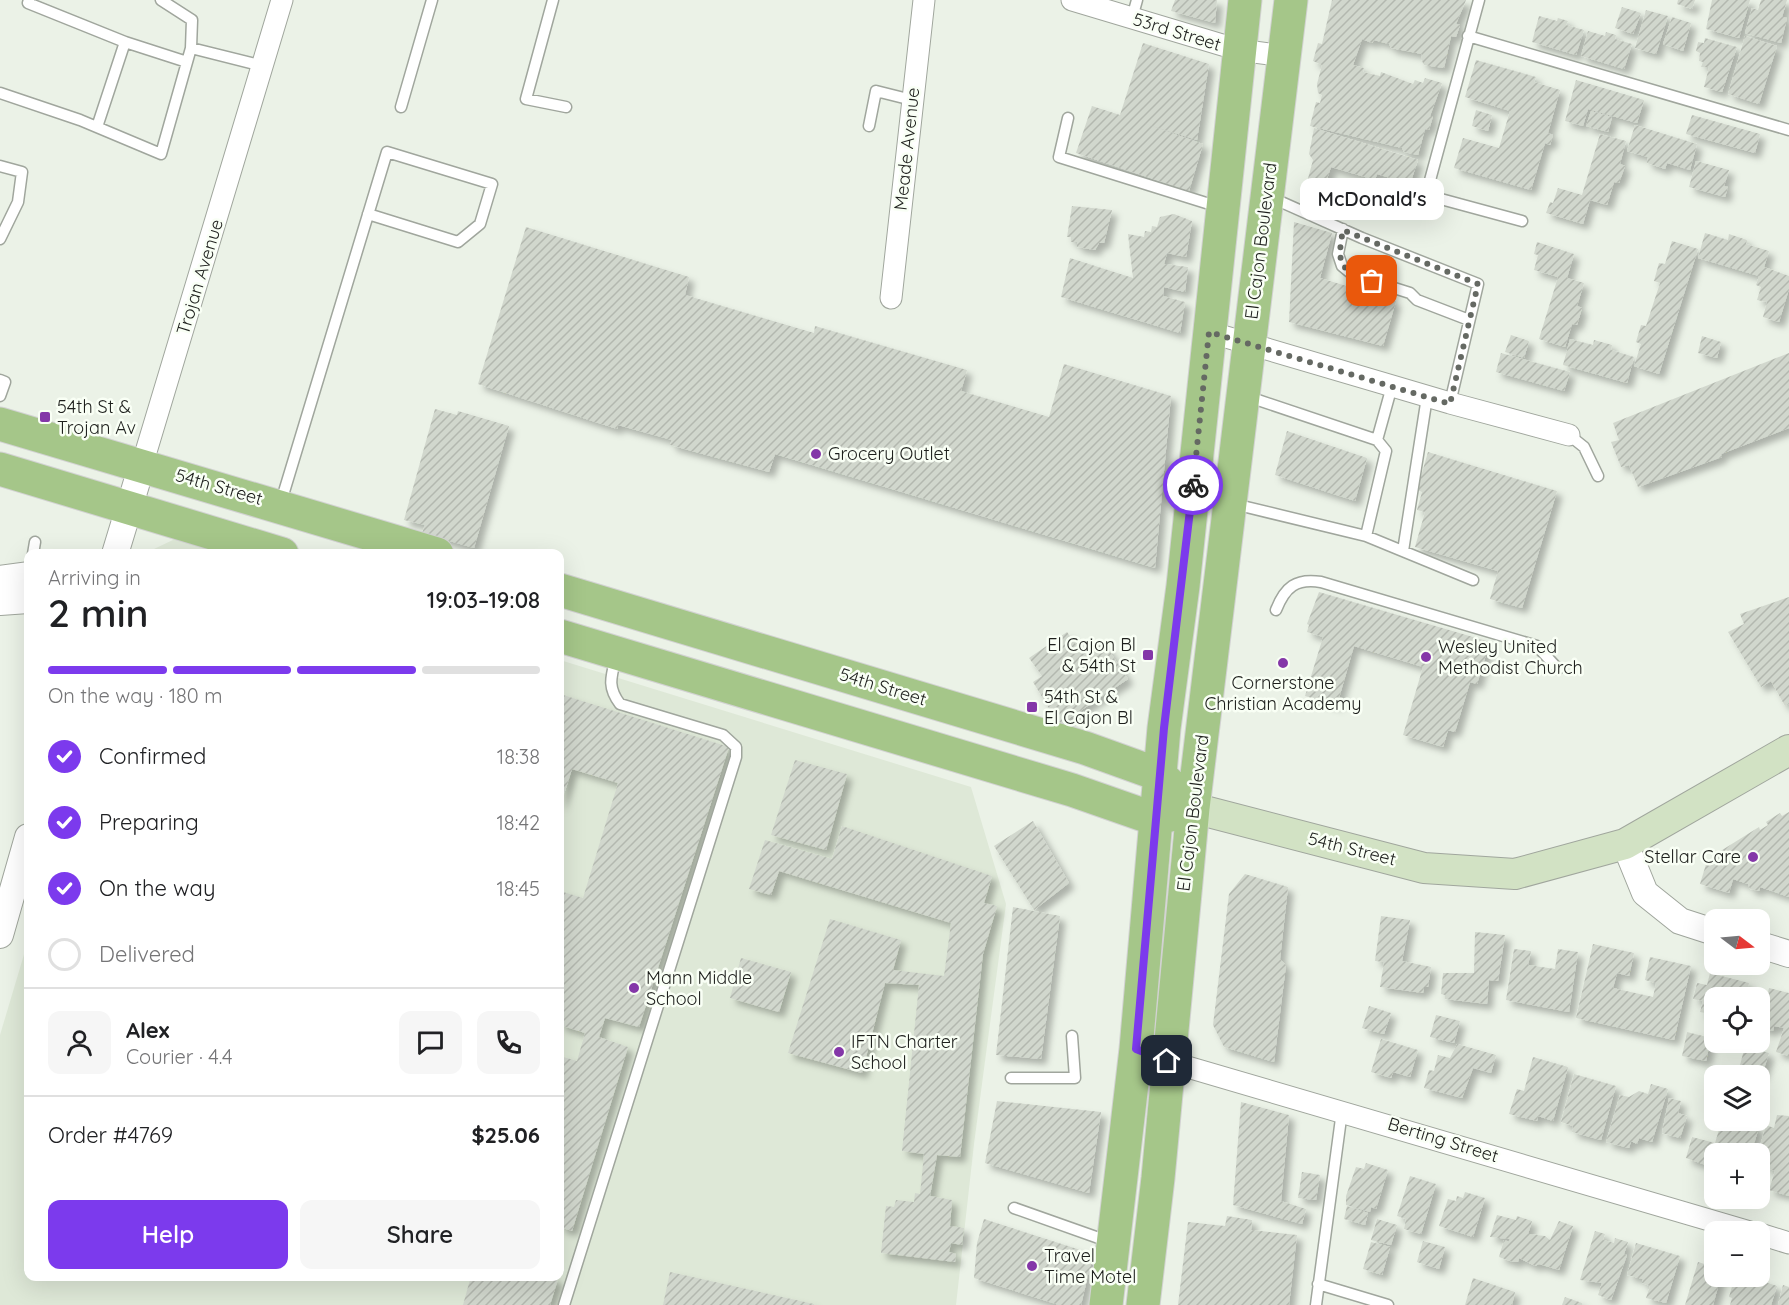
<!DOCTYPE html>
<html lang="en">
<head>
<meta charset="utf-8">
<style>
	:root { --surface:#fff; --page:#f6f6f6; --text:#202124; --muted:#757577; --line:#e0e0e0; --accent:#7c3aed }
	body { margin:0; font-family:Quicksand,sans-serif; background:var(--page); color:var(--text); height:100vh; display:flex; flex-direction:column; font-size:22px; white-space:nowrap }
	* { box-sizing:border-box; margin:0 }
	p { font-size:20px; color:var(--muted) }
	.icon { flex:none; width:33px; height:33px; fill:none; stroke:currentColor; stroke-width:2; stroke-linecap:round; stroke-linejoin:round }
	.map { position:relative; flex:1; overflow:hidden }
	.sheet { position:absolute; left:24px; top:549px; width:540px; height:732px; display:flex; flex-direction:column; background:var(--surface); border-radius:12px; box-shadow:0 6px 24px #0002 }
	.sheet>* { flex:none }
	.needle { width:39px; rotate:106deg }
	.fabs { position:absolute; left:1704px; top:909px; display:grid; gap:12px }
	.fabs a { display:grid; place-items:center; width:66px; height:66px; border-radius:12px; background:var(--surface); box-shadow:0 6px 24px #0002; font-size:30px }
	.pin { position:absolute; display:grid; place-items:center; width:51px; height:51px; color:#fff; margin:-26px; border-radius:12px; box-shadow:0 3px 9px #0006 }
	.courier { position:absolute; display:grid; place-items:center; width:60px; height:60px; margin:-30px; border:4px solid #7c3aed; border-radius:50%; background:#fff; color:#222; box-shadow:0 2px 8px #0007 }
	.bubble { position:absolute; height:42px; border-radius:12px; background:var(--surface); box-shadow:0 6px 24px #0002; font-size:20px; font-weight:600; line-height:42px; text-align:center }
	.head em { font-style:normal; font-weight:600 }
	.head div { display:flex; flex-direction:column-reverse }
	.head { display:flex; align-items:center; justify-content:space-between; height:102px; padding:0 24px }
	h1 { font-size:39px; font-weight:600; line-height:45px }
	.bar { display:grid; grid-template-columns:repeat(4,1fr); gap:9px 6px; align-content:center; height:72px; padding:0 24px }
	.bar i { height:8px; border-radius:4px; background:var(--line) }
	.bar .current { background:var(--accent) }
	.bar p { grid-column:span 4 }
	.line { display:flex; align-items:center; gap:15px; padding:0 24px; border-top:2px solid var(--line) }
	.line div { flex:1 }
	.round { display:grid; place-items:center; flex:none; width:63px; height:63px; border-radius:12px; background:var(--page) }
	ol { padding:0 24px; list-style:none }
	li { display:flex; align-items:center; gap:18px; height:66px }
	li p { margin-inline-start:auto }
	li .icon { padding:6px; border-radius:50%; background:var(--accent); color:#fff; stroke-width:4 }
	li:last-child { color:var(--muted) }
	li i { width:33px; height:33px; border:3px solid var(--line); border-radius:50% }
	.button { display:flex; gap:12px; margin-top:auto; padding:12px 24px }
	.button a { flex:1; height:69px; border-radius:12px; background:var(--accent); color:#fff; font-size:24px; font-weight:600; line-height:69px; text-align:center }
	.button a+a { background:var(--page); color:var(--text) }
	.map>svg:first-child { display:block }
</style>
</head>
<body>
<div class="map">
<svg width="1789" height="1305" viewBox="0 0 1789 1305">
	<defs>
		<pattern id="building-hatch" width="6" height="6" patternUnits="userSpaceOnUse" patternTransform="scale(1.5)"><rect width="6" height="6" fill="#d1d7cd"/><path d="M-1 1l2-2M0 6l6-6M5 7l2-2" fill="none" stroke="#b3b8af"/></pattern>
		<filter id="shadow"><feDropShadow dx="5.5" dy="5.5" stdDeviation="3" flood-color="#0004"/></filter>
	</defs>
	<rect width="100%" height="100%" fill="#ebf2e7"/>
	<path fill="#dee8d7" d="M175,539L221,553H153L154,549Z
		M560,660L971,787L1006,904L974,1144L956,1305H0V1035L28,941V1276H560Z"/>
	<path fill="url(#building-hatch)" filter="url(#shadow)" d="M1175,0H1217L1215,23L1171,11Z
		M1332,0H1466L1456,24L1460,25L1456,37L1451,36L1444,68L1424,65L1421,59L1422,54L1391,48L1389,44L1374,40L1372,43L1362,39L1353,65L1364,68L1363,72L1380,76L1381,72L1413,84L1415,80L1423,83L1425,78L1442,83L1430,116H1433L1429,130L1425,129L1418,155L1404,152L1402,148L1310,126L1316,102L1320,103L1322,95L1318,93L1317,84L1322,65L1313,61L1318,43L1322,44Z
		M1678,0H1695L1692,9L1677,4Z
		M1712,0H1750L1739,38L1706,29Z
		M1761,0H1787L1782,17L1787,18L1781,43L1745,33L1752,8L1758,10Z
		M1622,7L1641,13L1633,34L1615,28Z
		M1646,10L1668,16L1656,54L1635,48Z
		M1539,16L1557,21L1558,18L1568,21L1566,25L1584,30L1576,55L1532,42Z
		M1672,17L1691,23L1683,51L1663,44Z
		M1588,31L1605,36L1606,32L1616,35L1615,39L1632,44L1624,69L1581,56Z
		M1745,36L1777,46L1759,104L1728,94Z
		M1705,38L1737,47L1722,92L1704,87L1709,67H1701L1703,62L1699,61L1700,53L1696,51L1698,42L1704,43Z
		M1143,43L1209,64L1197,140L1143,123L1203,144L1189,191L1076,153L1092,106L1120,115Z
		M1476,60L1536,77L1534,82L1560,90L1548,133L1553,135L1550,145L1545,143L1531,190L1454,168L1463,138L1499,148L1510,111L1465,97Z
		M1576,80L1644,100L1637,123L1588,109L1583,126L1565,121Z
		M1476,110L1492,115L1488,131L1472,126Z
		M1591,111L1612,117L1608,132L1586,126Z
		M1692,115L1760,134L1755,153L1686,134Z
		M1635,125L1697,144L1690,170L1667,163L1665,169L1647,163L1648,157L1627,151Z
		M1314,128L1418,160L1410,184L1377,174L1375,180L1331,167L1323,191L1306,186L1313,160L1309,154Z
		M1600,134L1626,141L1620,164L1625,166L1619,183L1614,182L1607,205L1590,200L1583,224L1546,213L1550,202L1553,203L1558,188L1582,195Z
		M1696,161L1729,170L1724,186L1728,187L1725,197L1689,187Z
		M1072,206L1112,210L1104,243H1099L1095,250L1077,247V242H1071V237H1067Z
		M1174,214L1192,221L1186,257L1167,253L1164,264L1188,267L1185,292L1164,287L1163,296L1185,302L1180,333L1061,297L1070,258L1133,278L1128,234L1144,237L1145,231L1151,232L1152,226L1157,227L1160,217Z
		M1294,222L1332,233L1320,278L1396,301L1383,346L1289,322Z
		M526,227L689,277L685,295L814,333L815,326L967,370L961,391L1049,417L1064,364L1171,396L1155,568L775,454L769,472L670,445L672,440L618,425L617,429L478,384Z
		M1705,233L1728,240L1729,234L1747,240L1746,244L1769,251L1764,267L1789,276V289L1779,322L1763,317L1767,302L1757,300L1761,287L1756,285L1759,276L1698,258Z
		M1672,241L1698,249L1659,374L1634,366L1641,344L1636,342L1641,325L1646,326L1660,283L1654,281L1659,263L1665,264Z
		M1537,242L1574,254L1567,278L1584,283L1577,306L1582,308L1577,325L1572,324L1565,347L1539,339L1558,277L1534,270L1538,255L1534,254Z
		M1511,335L1529,341L1524,358L1505,352Z
		M1702,336L1721,342L1717,358L1698,353Z
		M1570,339L1593,345L1594,340L1612,345L1611,350L1634,357L1627,383L1563,365Z
		M1501,353L1570,372L1564,391L1496,372Z
		M1789,353V428L1721,454L1722,457L1638,487L1629,465L1621,467L1611,442L1619,440L1613,423Z
		M435,409L457,415L458,411L509,426L474,548L422,533L425,525L404,520Z
		M1287,431L1367,458L1355,501L1275,475Z
		M1428,452L1557,491L1522,608L1490,599L1498,571L1415,547L1425,512L1417,510L1422,492L1417,490Z
		M1319,592L1490,642L1477,684L1470,682L1455,732L1448,730L1443,747L1403,735L1423,667L1354,646L1337,705L1305,696L1323,637L1307,632L1309,625L1307,624Z
		M1789,597V704L1785,706L1771,681L1761,687L1728,632L1744,624L1740,614Z
		M1067,632L1082,653L1102,640L1128,679L1059,725L1033,682L1042,676L1029,658Z
		M560,694L729,747L639,1027L605,1018L599,1037L628,1047L572,1231L560,1227V1056L577,1061L585,1033L560,1025V891L583,898L618,783L572,769L560,807Z
		M795,760L847,774L826,850L771,835Z
		M1789,812V897L1760,887L1759,891L1750,889L1748,884L1733,879L1729,893L1700,884L1707,861L1715,864L1719,852L1759,827L1760,830L1768,825L1766,822L1780,813L1782,816Z
		M1033,821L1069,883L1034,910L994,846Z
		M842,826L992,876L984,903L997,906L983,954L960,1157L937,1155L930,1196L952,1200L950,1226L964,1228L962,1245L951,1243L949,1252L956,1254L955,1262L881,1253L886,1206L894,1207L896,1200L914,1202L915,1193L920,1194L924,1154L902,1151L919,985L885,983L862,1073L788,1053L830,919L901,940L893,970L944,976L951,923L779,871L771,895L749,889L765,840L832,859Z
		M1245,874L1288,887L1280,959L1286,965L1274,1062L1224,1047L1213,1025L1229,894Z
		M1013,907L1060,916L1041,1059L996,1055Z
		M1381,916L1410,920L1402,961L1431,967L1428,987H1424L1423,993L1380,987L1384,962L1375,961Z
		M1475,932L1505,935L1498,981L1489,980L1487,1004L1445,999V995L1441,994L1443,973H1474Z
		M1593,944L1634,953L1629,976L1617,973L1613,988L1653,997L1656,983L1645,980L1650,957L1691,966L1674,1040L1576,1018Z
		M1514,949L1531,951L1528,965L1555,969L1558,949L1578,952L1569,1012L1506,1000Z
		M741,958L791,972L779,1012L730,998Z
		M1710,973L1749,983L1748,988L1743,987L1741,992L1759,998H1714V1015L1700,1012L1703,1001L1693,999L1697,983L1707,985Z
		M1769,988L1789,993V1056L1776,1052L1784,1028L1774,1026L1773,1031L1760,1027Z
		M1369,1006L1391,1013L1384,1034L1362,1028Z
		M1436,1015L1460,1021L1454,1043L1430,1037Z
		M1687,1032L1711,1038L1706,1061L1682,1056Z
		M1381,1039L1418,1050L1410,1077L1393,1072L1391,1078L1371,1072Z
		M1457,1044L1496,1055L1491,1073L1473,1068L1462,1098L1424,1088L1429,1070L1434,1071L1438,1055L1450,1058Z
		M1745,1046L1769,1053L1762,1075L1739,1069Z
		M1533,1057L1568,1067L1553,1121L1538,1116L1537,1121L1509,1114L1517,1089L1524,1091Z
		M1574,1074L1616,1086L1601,1140L1572,1132L1573,1126L1561,1122Z
		M1651,1084L1668,1089L1652,1142L1639,1138L1637,1144L1631,1141L1629,1148L1606,1142L1620,1095L1629,1097L1639,1091L1648,1094Z
		M1669,1098L1681,1101L1678,1113L1687,1116L1680,1138L1662,1133Z
		M997,1101L1101,1112L1089,1193L985,1163Z
		M1241,1102L1289,1115L1281,1201L1306,1209L1302,1224L1233,1205Z
		M1777,1115L1789,1116V1196L1769,1190L1775,1171L1766,1168L1767,1164L1760,1161V1146L1766,1125L1774,1128Z
		M1722,1120H1753L1752,1125L1759,1127L1751,1154H1714V1168L1686,1158L1692,1137L1715,1143Z
		M1366,1163L1388,1170L1376,1209L1371,1207L1370,1212L1346,1205V1196L1356,1167L1364,1169Z
		M1302,1172L1320,1175L1316,1200L1298,1198Z
		M1410,1176L1436,1184L1421,1234L1404,1229L1406,1219L1397,1216Z
		M1465,1192L1485,1198L1473,1237L1439,1226L1448,1199L1456,1201L1457,1196L1463,1198Z
		M1347,1206L1368,1213L1365,1225L1344,1219Z
		M1497,1215L1516,1220L1517,1216L1532,1221L1528,1234L1545,1236L1550,1240L1559,1221L1573,1226L1559,1270L1539,1264L1535,1266L1519,1258L1518,1262H1513L1499,1257L1504,1240L1509,1242L1510,1239L1490,1237Z
		M1227,1216L1252,1220L1251,1230L1297,1235L1289,1305H1178L1188,1222L1225,1226Z
		M984,1219L1093,1254L1081,1305H1059L974,1278L977,1243Z
		M1377,1219L1397,1225L1391,1245L1371,1240Z
		M1595,1231L1605,1234L1603,1240L1614,1243L1615,1238L1628,1242L1624,1254L1627,1255L1611,1300L1598,1295L1602,1283L1580,1280Z
		M1423,1241L1445,1247L1439,1269L1417,1262Z
		M1371,1242L1390,1247L1382,1275L1363,1269Z
		M1636,1243L1680,1256L1666,1303L1646,1298L1650,1286L1642,1283L1643,1279L1627,1275Z
		M1698,1262L1714,1267V1276H1721L1713,1305H1685Z
		M670,1272L814,1304V1305H663Z
		M471,1276H547L558,1279L550,1305H463Z
		M1735,1276H1747L1777,1286L1771,1305H1730L1732,1298L1729,1297Z
		M1473,1278L1515,1292L1512,1305H1465Z
		M1783,1285L1789,1287V1305H1778Z
		M1565,1297L1582,1303V1305H1562Z"/>
	<g fill="none" stroke-linecap="round" stroke-linejoin="round">
		<defs>
			<path id="service" d="M29,0L28,3L125,42
				M161,0L192,20L191,48
				M553,0L526,99L566,107
				M1479,0L1426,195L1522,221
				M1132,18L1137,0
				M1468,36L1789,130
				M0,93L80,120L161,154L191,48L263,66
				M401,107L432,0
				M1068,118L1059,157L1219,207
				M869,126L876,91L912,100
				M97,127L125,42L187,62
				M0,166L22,172L18,202L0,239
				M1270,197L1362,238L1478,284L1450,403
				M1343,229L1338,254L1342,266L1353,275L1410,293L1417,300L1469,320
				M0,380L5,382L0,396
				M1569,435L1584,447L1598,476
				M1377,440L1392,386
				M1234,504L1366,536L1386,451L1377,440L1246,396
				M280,505L387,152L492,184L480,224L458,242L368,214
				M1366,536L1473,580
				M1403,551L1427,397
				M33,554L35,542
				M1276,610C1285,587 1296,578 1321,582L1537,646L1558,669
				M1011,1078H1075L1072,1036
				M1014,1208L1110,1242
				M1318,1284L1388,1305
				M564,1305L736,757V747L723,735L620,704C607,687 611,677 616,657
				M1316,1305L1342,1111"/>
			<path id="minor" d="M1072,0L1239,50L1284,56
				M891,298L924,0
				M1209,332L1450,403L1569,435
				M142,465L282,0
				M1136,1049L1167,1061L1750,1232
				M1760,1234L1789,1243"/>
			<path id="tertiary" d="M115,554L142,465
				M0,579L28,575
				M0,602L28,600
				M1625,844L1645,893L1680,921L1714,932
				M0,935L28,837
				M1760,945L1789,954"/>
			<path id="secondary" d="M1193,808L1424,868L1515,874L1625,844L1789,750"/>
			<path id="primary" d="M0,424L437,554
				M0,469L282,554
				M560,590L1085,748L1160,775L1175,790
				M560,636L1072,790L1155,819L1177,813
				M1106,1305L1136,1049L1164,728L1183,586L1245,0
				M1143,1305L1158,1178L1193,808L1291,0"/>
		</defs>
		<use href="#service" stroke="#a0a69d" stroke-width="13"/>
		<use href="#minor" stroke="#a0a69d" stroke-width="23"/>
		<use href="#tertiary" stroke="#a0a69d" stroke-width="28"/>
		<use href="#secondary" stroke="#a0a69d" stroke-width="32"/>
		<use href="#primary" stroke="#d2d2d2" stroke-width="35"/>
		<use href="#service" stroke="#fff" stroke-width="10"/>
		<use href="#minor" stroke="#fff" stroke-width="21"/>
		<use href="#tertiary" stroke="#fff" stroke-width="26"/>
		<use href="#secondary" stroke="#d2e2c4" stroke-width="30"/>
		<use href="#primary" stroke="#a5c689" stroke-width="33"/>
	</g>
	<g fill="none" stroke-linecap="round" stroke-linejoin="round">
		<path stroke="#656963" stroke-width="6" stroke-dasharray="0 10.8" d="M1193,485L1209,332L1450,404L1478,284L1343,230C1337,263 1338,270 1372,281"/>
		<path stroke="#7c3aed" stroke-width="8" d="M1167,1061L1136,1049L1164,728L1193,485"/>
	</g>
	<g fill="#8437a8" stroke="#f9fff5" stroke-width="2">
		<rect x="39" y="411" width="12" height="12" rx="3"/>
		<circle cx="816" cy="454" r="6"/>
		<rect x="1142" y="649" width="12" height="12" rx="3"/>
		<circle cx="1426" cy="657" r="6"/>
		<circle cx="1283" cy="663" r="6"/>
		<rect x="1026" y="701" width="12" height="12" rx="3"/>
		<circle cx="1753" cy="857" r="6"/>
		<circle cx="634" cy="988" r="6"/>
		<circle cx="839" cy="1052" r="6"/>
		<circle cx="1032" cy="1266" r="6"/>
	</g>
	<g text-anchor="middle" stroke-width="5" stroke-linejoin="round" paint-order="stroke">
		<g font-size="18" fill="#1d1f1c" stroke="#f9fff5">
			<text transform="translate(1177 32) rotate(17)" y="6">53rd Street</text>
			<text transform="translate(907 149) rotate(-84)" y="6">Meade Avenue</text>
			<text transform="translate(1261 241) rotate(-83)" y="6">El Cajon Boulevard</text>
			<text transform="translate(200 277) rotate(-73)" y="6">Trojan Avenue</text>
			<text transform="translate(219 487) rotate(16)" y="6">54th Street</text>
			<text transform="translate(883 687) rotate(17)" y="6">54th Street</text>
			<text transform="translate(1193 813) rotate(-83)" y="6">El Cajon Boulevard</text>
			<text transform="translate(1352 849) rotate(14)" y="6">54th Street</text>
			<text transform="translate(1443 1140) rotate(17)" y="6">Berting Street</text>
		</g>
		<g font-size="18" fill="#1d1f1c" stroke="#f9fff5" text-anchor="start">
			<text x="57" y="413">54th St &amp;<tspan x="57" dy="21">Trojan Av</tspan></text>
			<text x="828" y="460">Grocery Outlet</text>
			<text x="1136" y="651" text-anchor="end">El Cajon Bl<tspan x="1136" dy="21">&amp; 54th St</tspan></text>
			<text x="1438" y="653">Wesley United<tspan x="1438" dy="21">Methodist Church</tspan></text>
			<text x="1283" y="689" text-anchor="middle">Cornerstone<tspan x="1283" dy="21">Christian Academy</tspan></text>
			<text x="1044" y="703">54th St &amp;<tspan x="1044" dy="21">El Cajon Bl</tspan></text>
			<text x="1741" y="863" text-anchor="end">Stellar Care</text>
			<text x="646" y="984">Mann Middle<tspan x="646" dy="21">School</tspan></text>
			<text x="851" y="1048">IFTN Charter<tspan x="851" dy="21">School</tspan></text>
			<text x="1044" y="1262">Travel<tspan x="1044" dy="21">Time Motel</tspan></text>
		</g>
	</g>
</svg>
<div class="fabs">
<a><svg class="needle" viewBox="-14 -14 28 28"><path d="M0-13l5 13h-10z" fill="#e53935"/><path d="M0 13l5-13h-10z" fill="#757577"/></svg></a>
<a><svg class="icon" aria-label="locate" viewBox="0 0 24 24"><circle cx="12" cy="12" r="6"/><path d="M12 2v4M12 18v4M2 12h4M18 12h4"/></svg></a>
<a><svg class="icon" aria-label="layers" viewBox="0 0 24 24"><path d="M12 4l9 5-9 5-9-5zM3 14l9 5 9-5"/></svg></a>
<a>+</a>
<a>−</a>
</div>
<div class="pin" style="left:1372px;top:281px;background:#ea580c"><svg class="icon" aria-label="bag" viewBox="0 0 24 24"><path d="M5 8h14l-1 12H6zM9 8a3 3 0 0 1 6 0"/></svg></div>
<div class="pin" style="left:1167px;top:1061px;background:#1f2937"><svg class="icon" aria-label="home" viewBox="0 0 24 24"><path d="M3 11l9-7 9 7M6 9v11h12V9"/></svg></div>
<div class="courier" style="left:1193px;top:485px"><svg class="icon" aria-label="bike" viewBox="0 0 24 24"><circle cx="6" cy="16" r="4"/><circle cx="18" cy="16" r="4"/><path d="M6 16l4-8h5l3 8M10 8l3 8H6M13 5h3"/></svg></div>
<div class="bubble" style="left:1300px;top:178px;width:144px">McDonald's</div>
<section class="sheet">
<div class="head"><div><h1>2 min</h1><p>Arriving in</p></div><em>19:03–19:08</em></div>
<div class="bar"><i class="current"></i><i class="current"></i><i class="current"></i><i></i><p>On the way · 180 m</p></div>
<ol>
<li><svg class="icon" aria-label="check" viewBox="0 0 24 24"><path d="M5 12l5 5 9-10"/></svg>Confirmed<p>18:38</p></li>
<li><svg class="icon" aria-label="check" viewBox="0 0 24 24"><path d="M5 12l5 5 9-10"/></svg>Preparing<p>18:42</p></li>
<li><svg class="icon" aria-label="check" viewBox="0 0 24 24"><path d="M5 12l5 5 9-10"/></svg>On the way<p>18:45</p></li>
<li><i></i>Delivered</li>
</ol>
<div class="line" style="height:108px"><a class="round"><svg class="icon" aria-label="person" viewBox="0 0 24 24"><circle cx="12" cy="8" r="4"/><path d="M4 21q1-7 8-7t8 7"/></svg></a><div><b>Alex</b><p>Courier · 4.4</p></div><a class="round"><svg class="icon" aria-label="chat" viewBox="0 0 24 24"><path d="M4 5h16v11H9l-5 4z"/></svg></a><a class="round"><svg class="icon" aria-label="phone" viewBox="0 0 24 24"><path d="M5 4h4l2 5-3 2q2 4 5 5l2-3 5 2v4C11 20 4 13 5 4z"/></svg></a></div>
<div class="line" style="height:78px"><div>Order #4769</div><b>$25.06</b></div>
<div class="button"><a>Help</a><a>Share</a></div>
</section>
</div>
</body>
</html>
